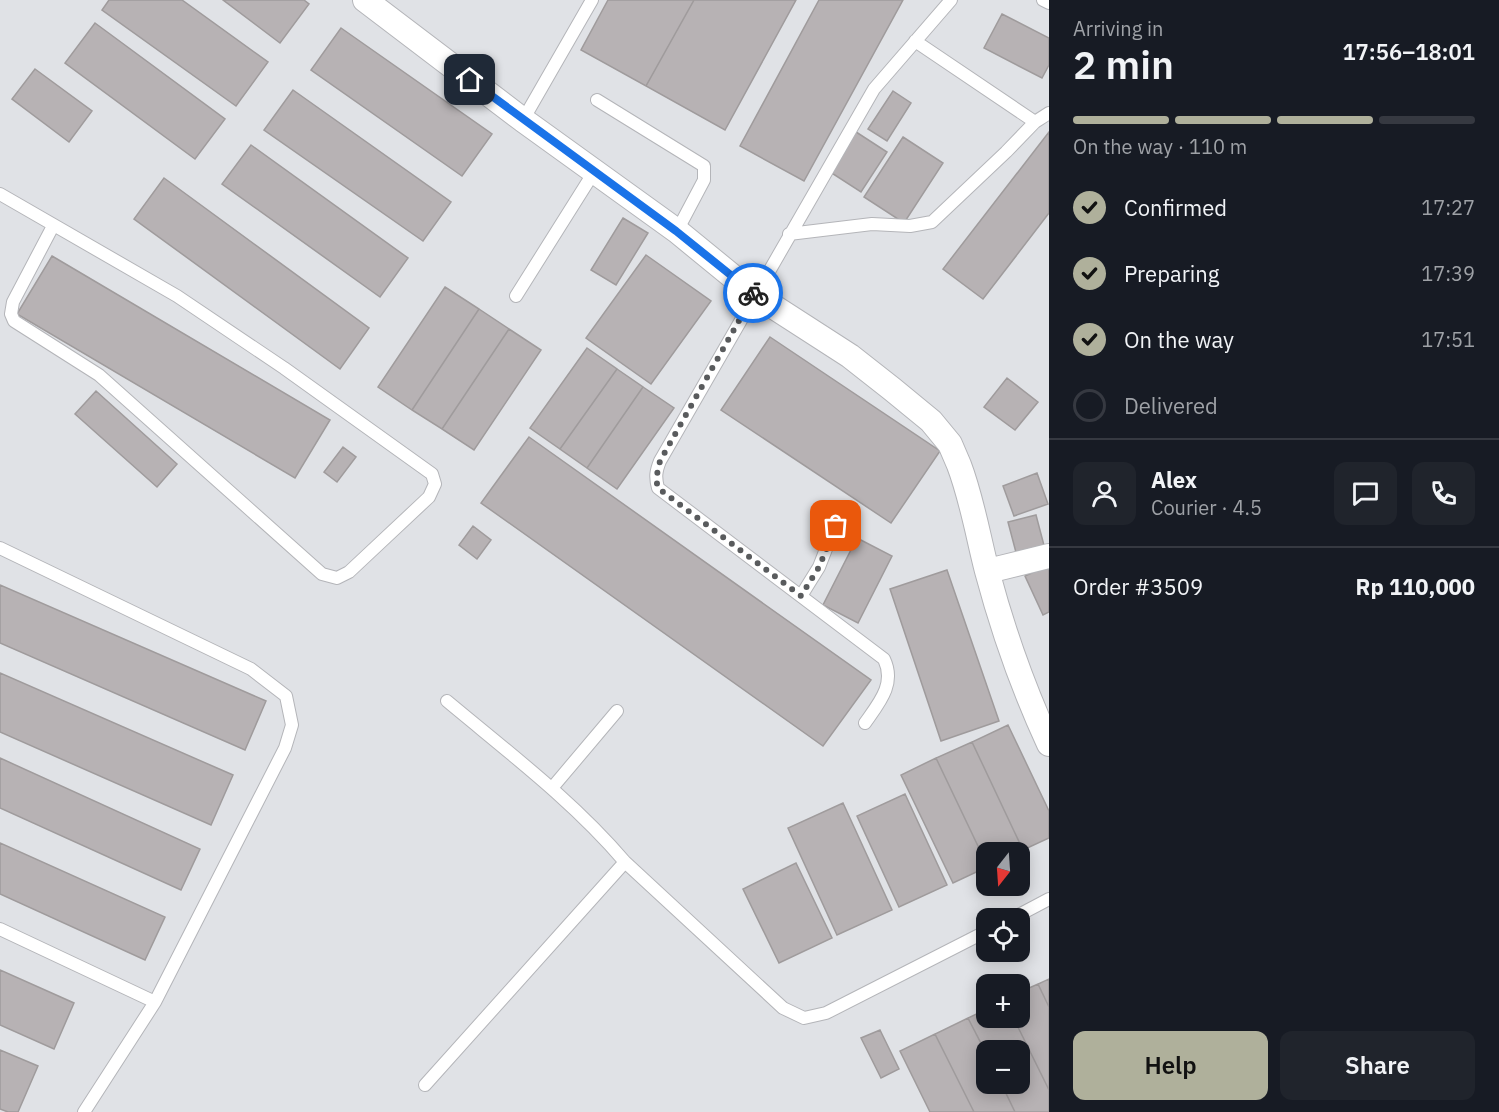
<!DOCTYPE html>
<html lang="en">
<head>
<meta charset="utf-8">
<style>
	:root { --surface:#171b24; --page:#20242c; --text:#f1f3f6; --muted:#9ea1a6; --line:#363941; --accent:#afb09b }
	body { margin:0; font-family:"IBM Plex Sans",sans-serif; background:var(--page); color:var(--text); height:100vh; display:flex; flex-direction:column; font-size:22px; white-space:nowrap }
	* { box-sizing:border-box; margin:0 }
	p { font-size:20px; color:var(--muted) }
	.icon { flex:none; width:33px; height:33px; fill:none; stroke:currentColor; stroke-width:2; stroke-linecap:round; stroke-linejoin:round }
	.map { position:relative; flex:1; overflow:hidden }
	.details { display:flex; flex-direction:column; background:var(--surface); width:450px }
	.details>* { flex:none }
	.needle { width:39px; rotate:197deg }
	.fabs { position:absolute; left:976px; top:842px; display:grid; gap:12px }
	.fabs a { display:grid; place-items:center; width:54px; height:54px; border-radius:12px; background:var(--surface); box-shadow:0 3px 15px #0003; font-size:30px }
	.pin { position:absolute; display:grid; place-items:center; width:51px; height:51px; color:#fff; margin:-26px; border-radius:12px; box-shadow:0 3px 9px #0006 }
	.courier { position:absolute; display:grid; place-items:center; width:60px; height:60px; margin:-30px; border:4px solid #1a73e8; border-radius:50%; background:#fff; color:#222; box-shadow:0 2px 8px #0007 }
	.headline em { font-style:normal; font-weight:600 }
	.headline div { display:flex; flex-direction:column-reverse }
	.headline { display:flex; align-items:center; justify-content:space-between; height:102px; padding:0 24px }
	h1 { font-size:39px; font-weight:600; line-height:45px }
	.bar { display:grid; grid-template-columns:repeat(4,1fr); gap:9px 6px; align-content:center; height:72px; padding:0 24px }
	.bar i { height:8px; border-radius:4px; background:var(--line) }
	.bar .selected { background:var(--accent) }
	.bar p { grid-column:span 4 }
	.line { display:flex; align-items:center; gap:15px; padding:0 24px; border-top:2px solid var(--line) }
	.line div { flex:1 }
	.round { display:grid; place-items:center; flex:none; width:63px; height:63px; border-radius:12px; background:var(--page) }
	ol { padding:0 24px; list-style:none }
	li { display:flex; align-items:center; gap:18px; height:66px }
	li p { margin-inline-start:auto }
	li .icon { padding:6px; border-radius:50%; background:var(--accent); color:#111; stroke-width:4 }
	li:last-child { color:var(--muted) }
	li i { width:33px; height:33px; border:3px solid var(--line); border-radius:50% }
	.primary-button { display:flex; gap:12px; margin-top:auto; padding:12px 24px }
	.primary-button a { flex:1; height:69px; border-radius:12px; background:var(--accent); color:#111; font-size:24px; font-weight:600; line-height:69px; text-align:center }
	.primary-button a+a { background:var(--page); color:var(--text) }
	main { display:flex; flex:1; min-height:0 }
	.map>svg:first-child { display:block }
</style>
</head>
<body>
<main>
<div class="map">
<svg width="1049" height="1112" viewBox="0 0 1049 1112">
	<rect width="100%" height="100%" fill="#e0e2e6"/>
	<path fill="#b7b2b4" stroke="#9f9b9c" stroke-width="1.5" d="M109,0H182L268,62L236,106L102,10Z
		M223,0H304L309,4L280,43Z
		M608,0H694L646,86L581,50Z
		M694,0H796L725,130L646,86Z
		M819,0H903L804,181L740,146Z
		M1002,14L1049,38V65L1042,78L984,48Z
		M95,23L225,119L195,159L65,63Z
		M341,28L492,134L462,176L311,70Z
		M35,69L92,111L69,142L12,99Z
		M293,90L451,202L423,241L264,130Z
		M893,91L911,103L887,141L868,129Z
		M853,130L887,152L861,192L827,170Z
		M1049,132V213L983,299L943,269Z
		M903,137L943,163L904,223L864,197Z
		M251,145L408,258L380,297L222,184Z
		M164,178L369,328L340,369L134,219Z
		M623,218L648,233L616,285L591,270Z
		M646,255L711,301L651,384L586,338Z
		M52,256L330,420L295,478L17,314Z
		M445,287L479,309L412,410L378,387Z
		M479,309L509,329L442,429L412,410Z
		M509,329L541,350L474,450L442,429Z
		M770,337L940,451L891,523L721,410Z
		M587,348L617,369L560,449L530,428Z
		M617,369L643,387L587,468L560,449Z
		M1007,378L1038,402L1015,430L984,407Z
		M643,387L674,408L617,489L587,468Z
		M96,391L177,464L157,487L75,414Z
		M529,437L871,680L823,746L481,503Z
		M343,447L356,457L337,482L324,472Z
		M1037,473L1048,504L1014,516L1003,486Z
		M1036,515L1046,553L1018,560L1008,522Z
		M473,526L491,540L477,559L459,545Z
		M857,538L892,556L858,623L823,605Z
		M1049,565V612L1043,615L1025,576Z
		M947,570L999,721L941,741L890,589Z
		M0,585L266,701L245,750L0,643Z
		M0,673L233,775L211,825L0,732Z
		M1008,725L1049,811V838L1023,850L972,742Z
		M972,742L1023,850L1018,852H987V865L936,758Z
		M0,758L200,849L181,890L0,808Z
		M936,758L987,865V867L953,883L901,775Z
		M905,794L947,885L899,907L857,816Z
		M843,803L892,910L837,935L788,828Z
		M0,843L165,917L145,960L0,894Z
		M796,863L832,938L779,963L743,889Z
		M0,970L74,1003L54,1049L0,1025Z
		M1049,979V1007L1038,984Z
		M1038,984L1049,1007V1090L1013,1017H1020V992Z
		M987,1009V1017H1013L1049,1090V1112H1015L1001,1083H1020V1050H987V1055L968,1018Z
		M968,1018L987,1055V1083H1001L1015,1112H974L935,1034Z
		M880,1030L899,1069L881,1078L861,1038Z
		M935,1034L974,1112H930L900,1051Z
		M0,1050L38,1066L18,1112H8L0,1109Z"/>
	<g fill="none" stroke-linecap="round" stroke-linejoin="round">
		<defs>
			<path id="service" d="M1043,0L1049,3
				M915,41L1035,122
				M597,100L704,166V180L677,231
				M523,120L592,0
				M0,194L177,296L284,368L432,474L435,484L429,497L349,572L337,578L322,574L99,375L14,321L11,314L13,302L53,226
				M789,234L872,224L910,226L932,222L1006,152L1035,122L1049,113
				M516,296L594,172
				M0,548L251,669L286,696L292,725L285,748L155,1002L84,1112
				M801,596L819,567L842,508
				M447,701C508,752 573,801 625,862
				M865,723C879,703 896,684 884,659L658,488C655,477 656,471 660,461L874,89L951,0
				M552,788L617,711
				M1013,918L1049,899
				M0,929L155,1002
				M425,1085L625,862L783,1008L804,1018L826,1013L987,931"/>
			<path id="minor" d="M365,0L523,120L677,231L754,294L850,356L892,389L931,421L950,444L959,465C972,499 978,536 987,571C1003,631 1023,688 1049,744
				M988,571L1049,556"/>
		</defs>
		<use href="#service" stroke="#b4b5b9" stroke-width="14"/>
		<use href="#minor" stroke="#b4b5b9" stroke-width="26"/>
		<use href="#service" stroke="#fff" stroke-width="12"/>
		<use href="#minor" stroke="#fff" stroke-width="24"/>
	</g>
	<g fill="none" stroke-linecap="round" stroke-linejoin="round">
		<path stroke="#595b5d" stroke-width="6" stroke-dasharray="0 10.8" d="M753,293L754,294L660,461L656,479L658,488L801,596L819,567L836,526"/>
		<path stroke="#1a73e8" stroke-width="8" d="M470,80L676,231L753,293"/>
	</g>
</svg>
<div class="fabs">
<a><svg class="needle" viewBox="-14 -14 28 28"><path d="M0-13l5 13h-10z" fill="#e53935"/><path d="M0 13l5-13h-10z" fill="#9ea1a6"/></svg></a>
<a><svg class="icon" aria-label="locate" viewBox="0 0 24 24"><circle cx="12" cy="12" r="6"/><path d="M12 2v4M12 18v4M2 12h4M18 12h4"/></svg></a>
<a>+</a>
<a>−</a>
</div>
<div class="pin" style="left:836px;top:526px;background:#ea580c"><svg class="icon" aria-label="bag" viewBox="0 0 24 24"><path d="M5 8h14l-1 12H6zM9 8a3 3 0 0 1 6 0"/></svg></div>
<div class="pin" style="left:470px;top:80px;background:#1f2937"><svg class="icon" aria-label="home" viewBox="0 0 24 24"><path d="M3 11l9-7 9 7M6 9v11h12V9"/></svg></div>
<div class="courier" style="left:753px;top:293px"><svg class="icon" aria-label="bike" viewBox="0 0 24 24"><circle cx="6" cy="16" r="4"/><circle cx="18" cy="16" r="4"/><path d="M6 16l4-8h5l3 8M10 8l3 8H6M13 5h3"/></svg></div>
</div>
<section class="details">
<div class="headline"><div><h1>2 min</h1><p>Arriving in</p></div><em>17:56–18:01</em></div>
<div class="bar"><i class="selected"></i><i class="selected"></i><i class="selected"></i><i></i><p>On the way · 110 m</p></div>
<ol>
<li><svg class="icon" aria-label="check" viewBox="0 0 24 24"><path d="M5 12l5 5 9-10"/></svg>Confirmed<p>17:27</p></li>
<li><svg class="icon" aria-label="check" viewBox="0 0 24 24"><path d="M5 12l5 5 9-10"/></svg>Preparing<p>17:39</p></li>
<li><svg class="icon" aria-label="check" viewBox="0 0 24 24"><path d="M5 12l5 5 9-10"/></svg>On the way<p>17:51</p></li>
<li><i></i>Delivered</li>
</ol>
<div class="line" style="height:108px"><a class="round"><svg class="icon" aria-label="person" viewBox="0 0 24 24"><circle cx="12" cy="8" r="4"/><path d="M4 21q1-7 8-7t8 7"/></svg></a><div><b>Alex</b><p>Courier · 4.5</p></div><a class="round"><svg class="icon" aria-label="chat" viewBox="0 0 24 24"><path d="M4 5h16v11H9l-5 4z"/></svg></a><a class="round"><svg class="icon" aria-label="phone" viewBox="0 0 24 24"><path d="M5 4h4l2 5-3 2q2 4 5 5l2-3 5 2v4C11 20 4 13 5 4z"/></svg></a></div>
<div class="line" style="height:78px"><div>Order #3509</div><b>Rp 110,000</b></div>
<div class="primary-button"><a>Help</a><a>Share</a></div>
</section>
</main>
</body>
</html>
